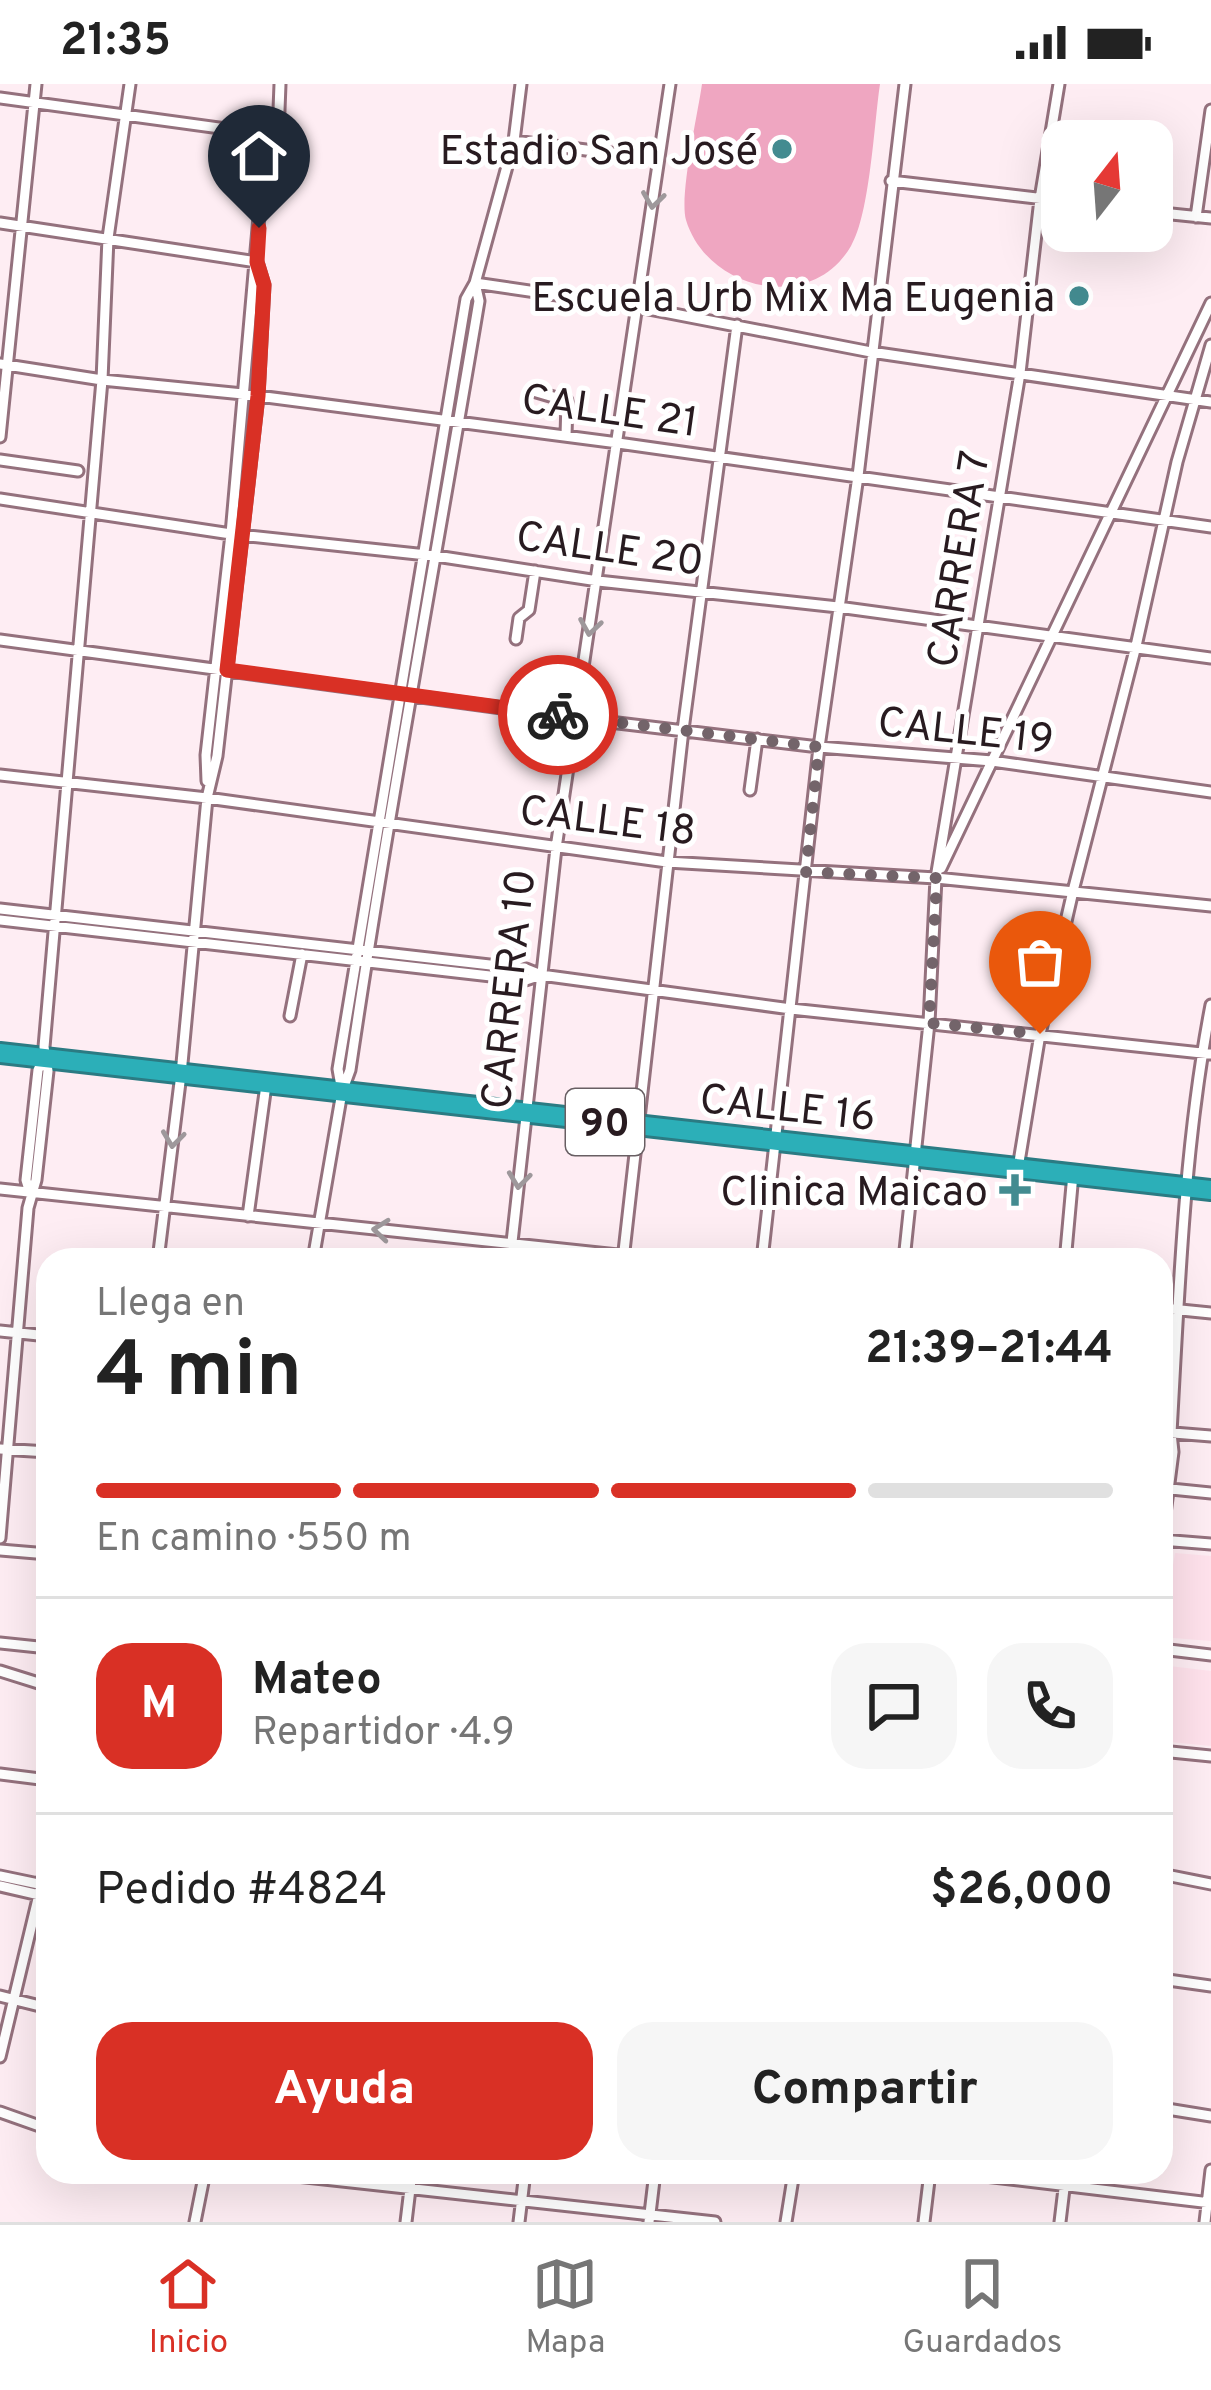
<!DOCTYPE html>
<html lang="es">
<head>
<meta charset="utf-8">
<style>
	:root { --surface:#fff; --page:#f6f6f6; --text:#222; --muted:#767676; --line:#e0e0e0; --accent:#d93025 }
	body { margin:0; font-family:Overpass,sans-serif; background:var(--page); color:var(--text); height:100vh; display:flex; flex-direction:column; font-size:45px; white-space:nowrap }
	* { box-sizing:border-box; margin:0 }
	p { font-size:39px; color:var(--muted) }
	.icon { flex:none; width:66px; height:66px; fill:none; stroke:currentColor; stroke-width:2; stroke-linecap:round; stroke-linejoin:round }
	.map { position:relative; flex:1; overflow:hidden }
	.drawer { position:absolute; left:36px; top:1164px; width:1137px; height:936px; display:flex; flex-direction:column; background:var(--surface); border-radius:36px; box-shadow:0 12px 48px #0002 }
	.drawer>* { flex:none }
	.needle { width:78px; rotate:17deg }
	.buttons { position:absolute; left:1041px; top:36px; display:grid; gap:24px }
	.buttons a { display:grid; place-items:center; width:132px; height:132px; border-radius:24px; background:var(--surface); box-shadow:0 12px 48px #0002; font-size:60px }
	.pin { position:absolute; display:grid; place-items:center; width:102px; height:102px; color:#fff; margin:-123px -51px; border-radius:50% 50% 50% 0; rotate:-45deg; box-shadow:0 0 12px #0007 }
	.pin .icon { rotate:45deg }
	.courier { position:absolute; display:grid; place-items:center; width:120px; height:120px; margin:-60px; border:9px solid #d93025; border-radius:50%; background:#fff; color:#222; box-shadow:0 3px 15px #0007 }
	.summary em { font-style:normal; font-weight:700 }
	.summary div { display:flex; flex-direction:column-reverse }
	.summary { display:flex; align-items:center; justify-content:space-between; height:204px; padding:0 60px }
	h1 { font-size:78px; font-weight:700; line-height:90px }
	.bar { display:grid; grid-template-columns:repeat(4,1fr); gap:18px 12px; align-content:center; height:144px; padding:0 60px }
	.bar i { height:15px; border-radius:9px; background:var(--line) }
	.bar .selected { background:var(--accent) }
	.bar p { grid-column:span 4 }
	.line { display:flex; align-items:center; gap:30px; padding:0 60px; border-top:3px solid var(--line) }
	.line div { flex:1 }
	.round { display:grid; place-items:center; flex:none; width:126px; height:126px; border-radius:36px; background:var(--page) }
	.primary-button { display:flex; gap:24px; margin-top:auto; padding:24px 60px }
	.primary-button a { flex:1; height:138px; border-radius:36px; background:var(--accent); color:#fff; font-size:48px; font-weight:700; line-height:138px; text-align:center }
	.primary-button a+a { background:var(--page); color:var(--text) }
	.status { display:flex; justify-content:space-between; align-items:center; height:84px; padding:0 60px; background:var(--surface); direction:ltr }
	.status svg { height:33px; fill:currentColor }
	.tabs { display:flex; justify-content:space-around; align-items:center; height:168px; border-top:3px solid var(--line); background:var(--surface); font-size:33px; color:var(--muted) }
	.tabs a { display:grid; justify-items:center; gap:6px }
	.tabs .selected { color:var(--accent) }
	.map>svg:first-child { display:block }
</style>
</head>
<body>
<div class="status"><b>21:35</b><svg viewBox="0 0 49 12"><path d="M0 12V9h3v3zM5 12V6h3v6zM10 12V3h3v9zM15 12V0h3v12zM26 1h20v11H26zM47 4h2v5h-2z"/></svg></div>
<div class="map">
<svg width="1211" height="2138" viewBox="0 0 1211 2138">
	<rect width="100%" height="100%" fill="#feedf3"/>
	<path fill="#ffe2ec" d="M1175,1469L1211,1472V1557L1161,1553Z
		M1161,1581L1211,1587V1662L1161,1657Z"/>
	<path fill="#efa6c1" d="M702,0H880C874,40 870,130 851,162C811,231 707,206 686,136C679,112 698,29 702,0Z"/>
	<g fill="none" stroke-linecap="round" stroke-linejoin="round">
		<defs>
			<path id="street" d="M0,14L278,52
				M514,57L658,75
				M891,97L1062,117
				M1152,128L1211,134
				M1196,133L1211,26
				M0,139L257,178
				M475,199L638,223L871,268L1211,318
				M0,280L102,296L243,310L618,359L1211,443
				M533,307L567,317L566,352
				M0,353L36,0
				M0,376L78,387
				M0,415L231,450L436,472L598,497L838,523L1211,574
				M516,555L519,534L529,526L535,487
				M0,556L576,634L819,663L992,677L1211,708
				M0,691L207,714L667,778L936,794L1211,822
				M207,697L206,671L231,450L261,110L278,52L280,0
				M750,706L757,655
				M941,784L1211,219
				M0,825L526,885L541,891L791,925L1211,970
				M0,836L526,896L541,891
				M290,932L302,870
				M342,1008L338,985L466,215L475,199L514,57L521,0
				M1018,1084L1040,950L1073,807L1136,562L1177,378L1211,261
				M0,1105L665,1176
				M30,1109L26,1096L38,986L44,974
				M248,1132L266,1001
				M1066,1167L1073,1090
				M158,1176L181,990L207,714L217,672L258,312L264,201L257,178
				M313,1176L342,1008L350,986C388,729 436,474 479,217L475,199
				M510,1176L556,764L670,0
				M623,1176L683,646L737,241
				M762,1176L819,663L858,392L905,0
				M904,1176L929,939L936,794L1020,289L1040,115L1059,0
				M1161,1224L1211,1229
				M0,1247L48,1252
				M1161,1348L1211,1352
				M0,1365L48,1368
				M1161,1404L1211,1409
				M0,1454L28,1124L36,1096L48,987L44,963L102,296L108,154L130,0
				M1161,1456L1211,1460
				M1161,1461L1173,1368L1171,1349C1179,1207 1184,1061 1211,921
				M0,1466L48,1470
				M0,1559L48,1564
				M1161,1565L1211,1571
				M0,1587L48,1602
				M1161,1667L1211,1672
				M0,1690L48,1696
				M1161,1790L1211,1800
				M0,1792L48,1802
				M0,1802L48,1813
				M1161,1895L1211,1902
				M0,1912L48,1924
				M0,1973L48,1773
				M1161,2024L1211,2032
				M0,2028L48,2045
				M260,2088L715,2138
				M951,2088L1211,2119
				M195,2138L205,2088
				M406,2138L412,2088
				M519,2138L525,2088
				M649,2138L655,2088
				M786,2138L794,2088
				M924,2138L930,2088
				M1060,2138L1066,2088
				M1205,2138L1211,2086"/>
			<path id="highway" d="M0,969L1211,1106"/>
		</defs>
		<use href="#street" stroke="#94717d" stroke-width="15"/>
		<use href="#highway" stroke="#2b7b83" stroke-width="24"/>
		<use href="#street" stroke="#fff" stroke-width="9"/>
		<use href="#highway" stroke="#2cafb8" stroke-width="18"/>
	</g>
	<defs><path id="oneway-chevron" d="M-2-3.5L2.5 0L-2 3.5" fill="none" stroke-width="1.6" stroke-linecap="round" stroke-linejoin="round" transform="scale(3)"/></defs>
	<g stroke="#9e989b">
		<use href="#oneway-chevron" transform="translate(653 116) rotate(98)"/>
		<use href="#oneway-chevron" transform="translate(590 543) rotate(99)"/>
		<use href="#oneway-chevron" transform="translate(173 1055) rotate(97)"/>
		<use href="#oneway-chevron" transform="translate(519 1096) rotate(97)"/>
		<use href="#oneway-chevron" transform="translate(381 1146) rotate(-174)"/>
	</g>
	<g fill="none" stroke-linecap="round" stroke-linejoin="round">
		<path stroke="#73646a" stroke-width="12" stroke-dasharray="0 21.6" d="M558,631L819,663L806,788L937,794L929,939L1040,950"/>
		<path stroke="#d93025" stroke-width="15" d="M259,144L257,178L264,201L258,312L227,586L558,631"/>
	</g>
	<g fill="#438b90" stroke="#fff" stroke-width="4.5">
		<circle cx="782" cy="65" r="12"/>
		<circle cx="1079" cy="212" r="12"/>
		<path d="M1009 1088h12v12h12v12h-12v12h-12v-12h-12v-12h12z"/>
	</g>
	<g text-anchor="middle" stroke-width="10" stroke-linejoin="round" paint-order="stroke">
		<rect fill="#fff" stroke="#685f63" stroke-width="3" x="566" y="1005" width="78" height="66" rx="9"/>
		<g font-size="39" font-weight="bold" fill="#281b20">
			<text x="605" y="1052">90</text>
		</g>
		<g font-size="42" fill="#281b20" stroke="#fff" text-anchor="end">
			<text x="758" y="80">Estadio San José</text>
			<text x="1055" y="227">Escuela Urb Mix Ma Eugenia</text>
			<text x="988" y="1121">Clinica Maicao</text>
		</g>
		<g font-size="42" fill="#281b20" stroke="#fff">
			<text transform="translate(610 325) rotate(8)" y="15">CALLE 21</text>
			<text transform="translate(610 463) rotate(8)" y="15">CALLE 20</text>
			<text transform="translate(957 475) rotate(-81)" y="15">CARRERA 7</text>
			<text transform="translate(966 645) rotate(6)" y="15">CALLE 19</text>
			<text transform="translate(608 735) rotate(7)" y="15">CALLE 18</text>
			<text transform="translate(507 905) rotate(-84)" y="15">CARRERA 10</text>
			<text transform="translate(788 1022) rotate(6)" y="15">CALLE 16</text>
		</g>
	</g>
</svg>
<div class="buttons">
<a><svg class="needle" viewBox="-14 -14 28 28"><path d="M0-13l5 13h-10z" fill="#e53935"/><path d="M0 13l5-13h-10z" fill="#767676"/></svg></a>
</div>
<div class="pin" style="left:1040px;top:950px;background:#ea580c"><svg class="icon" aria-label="bag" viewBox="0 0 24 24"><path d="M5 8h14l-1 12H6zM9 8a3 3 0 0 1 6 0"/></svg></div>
<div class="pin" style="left:259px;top:144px;background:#1f2937"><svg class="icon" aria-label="home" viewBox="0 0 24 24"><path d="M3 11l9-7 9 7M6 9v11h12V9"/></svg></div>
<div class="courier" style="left:558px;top:631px"><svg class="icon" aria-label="bike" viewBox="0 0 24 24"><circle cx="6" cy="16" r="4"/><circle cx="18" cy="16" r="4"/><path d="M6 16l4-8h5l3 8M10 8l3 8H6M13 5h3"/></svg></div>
<section class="drawer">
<div class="summary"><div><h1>4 min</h1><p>Llega en</p></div><em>21:39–21:44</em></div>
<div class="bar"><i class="selected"></i><i class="selected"></i><i class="selected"></i><i></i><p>En camino · 550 m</p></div>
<div class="line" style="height:216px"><b class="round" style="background:var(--accent);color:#fff">M</b><div><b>Mateo</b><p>Repartidor · 4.9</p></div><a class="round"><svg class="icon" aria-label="chat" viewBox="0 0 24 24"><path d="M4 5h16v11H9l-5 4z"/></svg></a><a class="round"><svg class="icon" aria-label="phone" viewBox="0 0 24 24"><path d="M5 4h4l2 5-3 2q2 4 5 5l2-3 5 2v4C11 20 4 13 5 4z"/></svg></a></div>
<div class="line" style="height:156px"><div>Pedido #4824</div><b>$26,000</b></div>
<div class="primary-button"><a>Ayuda</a><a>Compartir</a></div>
</section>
</div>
<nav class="tabs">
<a class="selected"><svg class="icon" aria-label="home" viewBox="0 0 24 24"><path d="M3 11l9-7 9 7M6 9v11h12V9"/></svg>Inicio</a>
<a><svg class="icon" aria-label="map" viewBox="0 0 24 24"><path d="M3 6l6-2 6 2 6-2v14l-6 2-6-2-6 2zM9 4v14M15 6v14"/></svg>Mapa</a>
<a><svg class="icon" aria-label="saved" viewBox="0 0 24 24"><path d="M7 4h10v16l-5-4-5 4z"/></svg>Guardados</a>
</nav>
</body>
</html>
